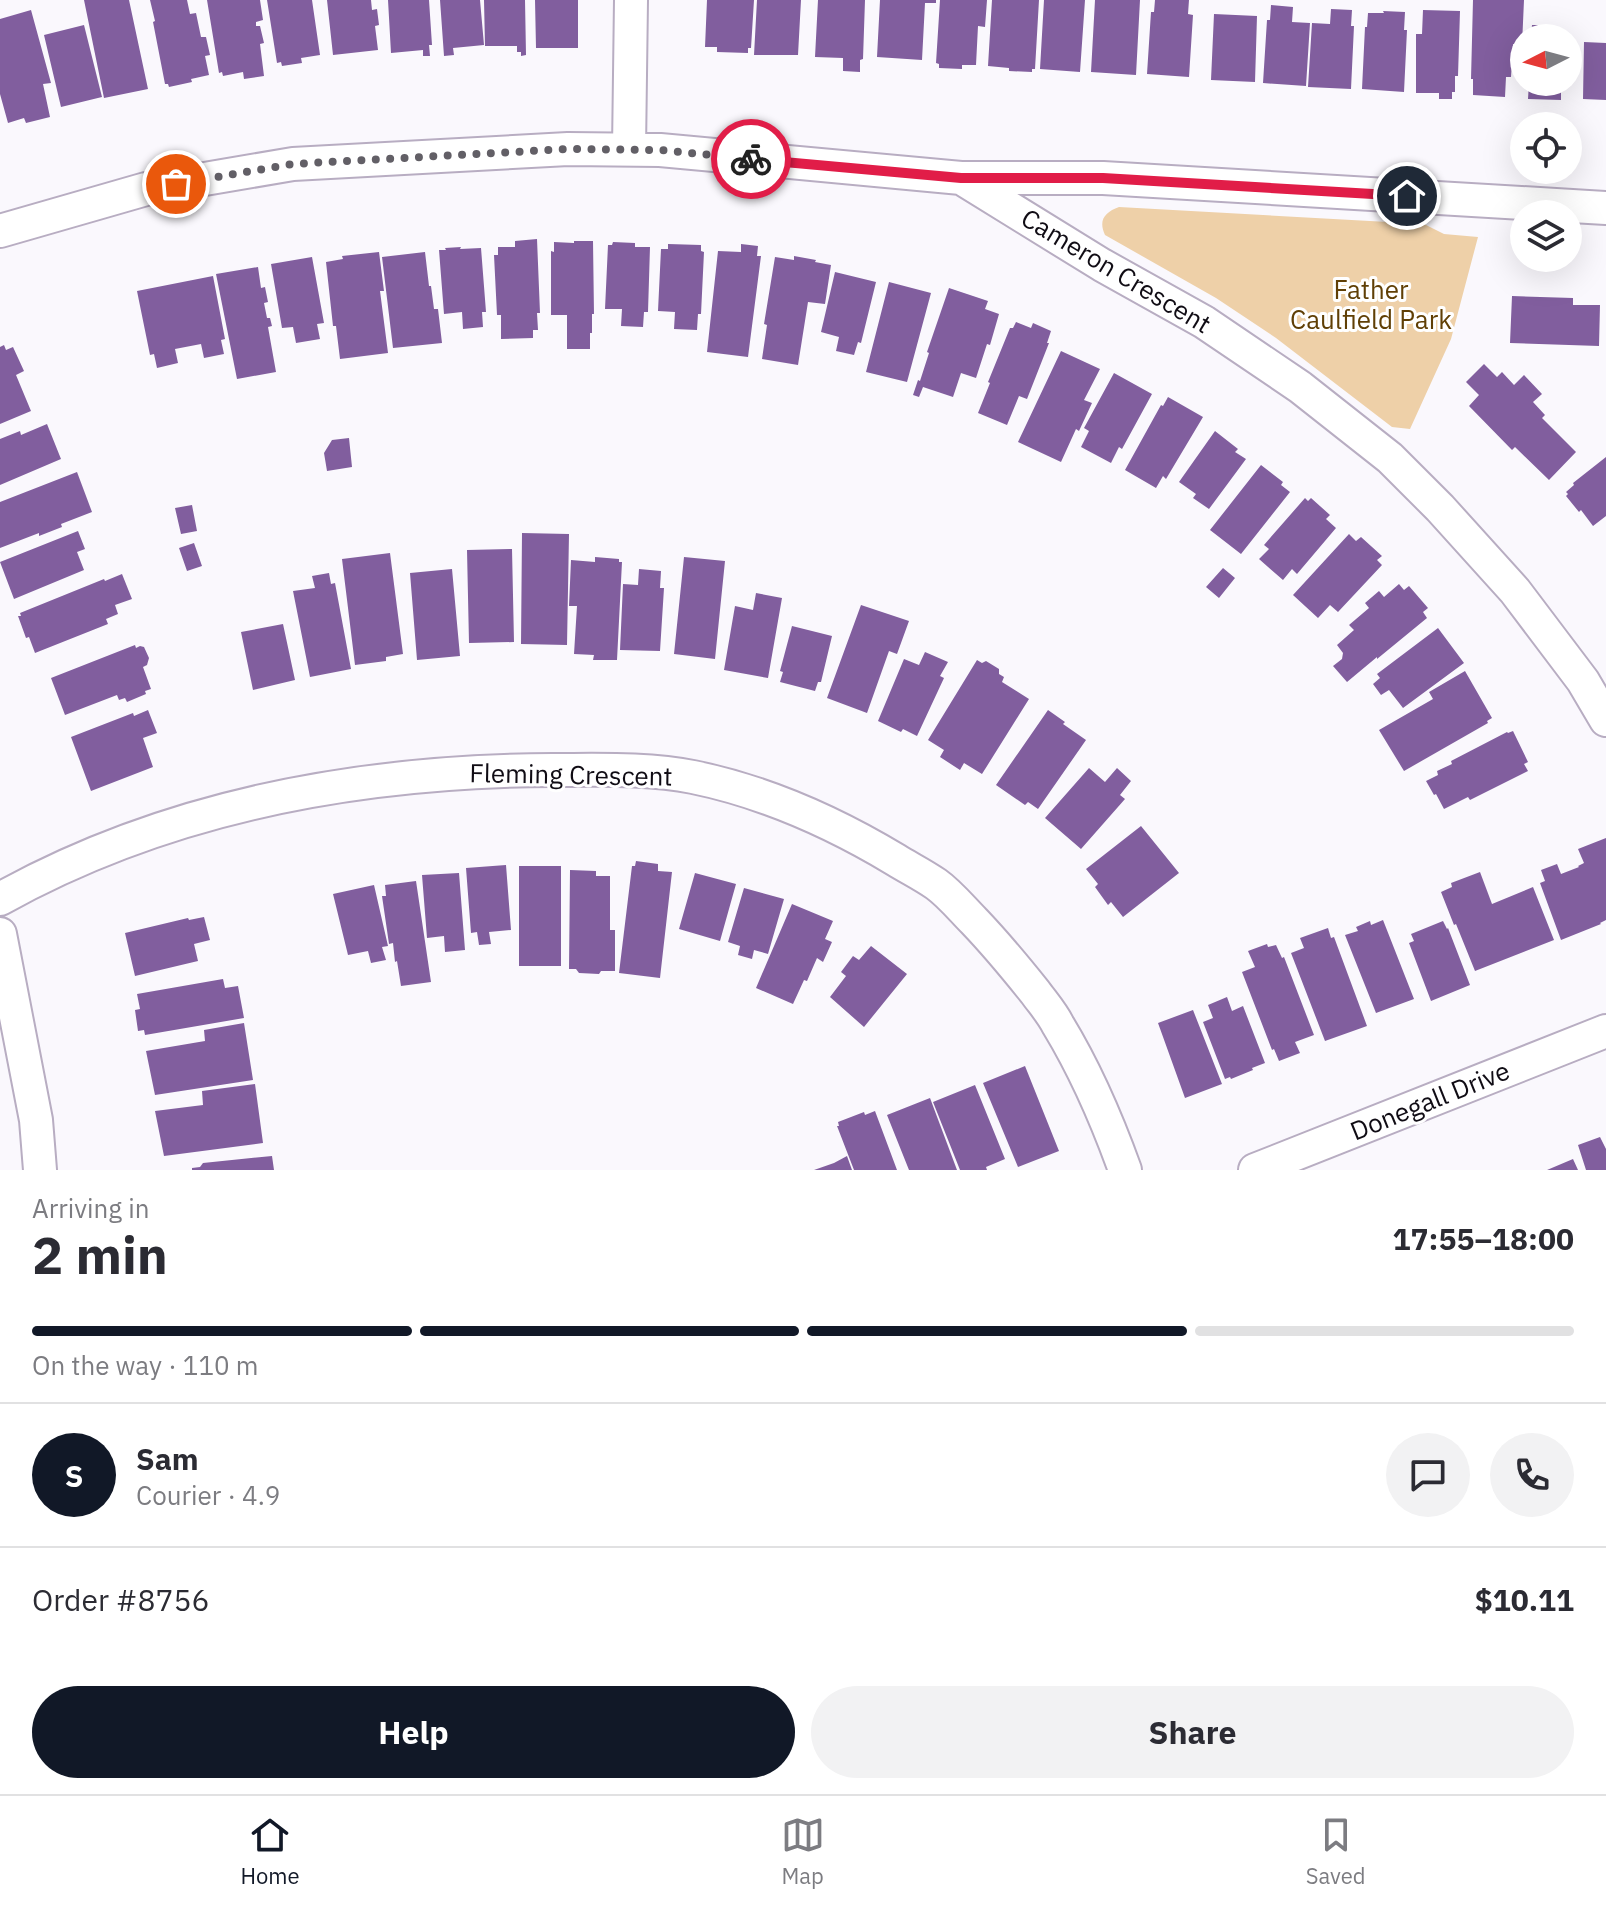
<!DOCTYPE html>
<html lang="en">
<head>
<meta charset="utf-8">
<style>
	:root { --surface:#fff; --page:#f2f2f3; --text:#2b2b33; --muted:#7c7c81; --line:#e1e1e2; --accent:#111827 }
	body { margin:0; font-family:"IBM Plex Sans",sans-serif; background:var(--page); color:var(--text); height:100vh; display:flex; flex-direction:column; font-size:30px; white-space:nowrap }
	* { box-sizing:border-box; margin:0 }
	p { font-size:26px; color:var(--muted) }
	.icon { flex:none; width:44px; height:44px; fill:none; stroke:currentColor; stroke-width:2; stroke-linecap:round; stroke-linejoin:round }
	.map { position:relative; height:1170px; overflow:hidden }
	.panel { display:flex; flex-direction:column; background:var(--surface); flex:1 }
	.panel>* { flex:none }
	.needle { width:52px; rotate:264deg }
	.buttons { position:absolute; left:1510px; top:24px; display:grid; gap:16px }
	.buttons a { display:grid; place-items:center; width:72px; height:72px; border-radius:50%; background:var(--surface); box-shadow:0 8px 32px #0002; font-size:40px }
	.pin { position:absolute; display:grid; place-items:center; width:68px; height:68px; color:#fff; margin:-34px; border:4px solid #fff; border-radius:50%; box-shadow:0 2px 8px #0007 }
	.courier { position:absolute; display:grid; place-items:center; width:80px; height:80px; margin:-40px; border:6px solid #e11d48; border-radius:50%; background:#fff; color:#222; box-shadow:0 2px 10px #0007 }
	.headline em { font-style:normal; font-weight:700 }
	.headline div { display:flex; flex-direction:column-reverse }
	.headline { display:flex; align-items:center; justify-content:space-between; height:136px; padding:0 32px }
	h1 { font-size:52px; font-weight:700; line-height:60px }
	.bar { display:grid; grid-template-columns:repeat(4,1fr); gap:12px 8px; align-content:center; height:96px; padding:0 32px }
	.bar i { height:10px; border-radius:6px; background:var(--line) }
	.bar .current { background:var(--accent) }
	.bar p { grid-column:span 4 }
	.line { display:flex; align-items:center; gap:20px; padding:0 32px; border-top:2px solid var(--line) }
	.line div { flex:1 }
	.round { display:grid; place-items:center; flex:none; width:84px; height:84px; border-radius:42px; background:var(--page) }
	.button { display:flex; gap:16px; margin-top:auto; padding:16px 32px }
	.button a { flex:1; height:92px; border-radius:48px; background:var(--accent); color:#fff; font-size:32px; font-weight:700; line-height:92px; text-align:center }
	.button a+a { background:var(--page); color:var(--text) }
	.menu { display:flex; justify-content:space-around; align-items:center; height:112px; border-top:2px solid var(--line); background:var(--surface); font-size:22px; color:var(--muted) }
	.menu a { display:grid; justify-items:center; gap:4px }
	.menu .current { color:var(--accent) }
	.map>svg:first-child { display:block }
</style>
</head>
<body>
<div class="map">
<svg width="1606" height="1170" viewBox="0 0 1606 1170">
	<rect width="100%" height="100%" fill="#faf8fd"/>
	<path fill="#eed0a8" d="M1119,207L1424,224L1444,234L1478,237L1451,339L1410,429L1392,427L1276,338L1216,298L1105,235C1098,220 1105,212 1119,207Z"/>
	<path fill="#815e9e" d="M84,0H129L148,89L104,98Z
		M150,0H187L190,14L196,13L201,37H206L210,55L205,56L209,75L191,79L192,82L169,87L168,84H165L153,22L155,21Z
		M207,0H260L263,20L256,22V26H260L264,43L260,44L264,76L244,79L243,72L223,76L222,72L219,73Z
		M267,0H312L320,55L301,58L302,63L282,66L281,62L277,63Z
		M327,0H371L372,10L377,9L379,25L375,26L378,50L333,55Z
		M388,0H429L432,45H429L430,56H423V50L391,53Z
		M440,0H480L484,45L453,48L454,55L444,56Z
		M484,0H525L526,55L521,56V52H517V46H485Z
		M535,0H578V48H536Z
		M707,0H754L751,48H748V53L717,52V47H705Z
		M757,0H801L798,55H754Z
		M818,0H865L863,59L860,60V72L843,71V58L815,57Z
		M880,0H936V3H925L922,60L877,57Z
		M940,0H987L985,27L978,26L976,65H962V69L939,68V64L936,63Z
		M992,0H1039L1035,69H1032V72L1009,71V68L988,66Z
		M1044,0H1085L1080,72L1040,69Z
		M1095,0H1140L1136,75L1091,72Z
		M1155,0H1189L1188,14L1193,15L1189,77L1147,74L1151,12H1154Z
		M1473,0H1524L1522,45L1513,44L1511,77H1506L1505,97L1473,95V79H1471Z
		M1271,5L1293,7L1292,22L1310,23L1306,86L1263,83L1267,20H1270Z
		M1331,9L1352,10L1351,26H1354L1351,89L1308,87L1312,23L1330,24Z
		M31,10L51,83L43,84L50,117L26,123L24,118L8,123L0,94V19Z
		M1423,10L1460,11L1458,76H1455V92H1452V99H1439V93H1416V34H1422Z
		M1383,11L1405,12L1404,30H1407L1404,92L1362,89L1365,27H1367L1368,13H1384Z
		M1214,14L1257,16L1255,82L1211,80Z
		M84,25L102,97L61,107L44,35Z
		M1532,25H1551V38H1531Z
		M1584,42L1606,43V100L1583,99Z
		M1529,82H1561V100L1528,99Z
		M537,239L540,313H537L538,330H533V338L501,339V315H497L494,255H498V247H515V241Z
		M574,241H593L594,314H592V333H590V349H567V315H551V251L554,252V242L574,243Z
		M613,242L635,243V247H650L648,312H644L643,327L621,326L622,309H605L608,245H612Z
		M668,244L701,245V251L704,252L701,314H698L697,330L674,329L675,312L658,311L661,249H668Z
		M741,244L758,246L757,256H761L748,357L707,352L718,251L741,252Z
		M461,247L460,249L481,248L486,312H482L483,327L463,329L462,312L444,314L439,250H446L445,248Z
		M379,252L384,291H380L388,353L340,359L336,326H333L326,262L343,259L342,256Z
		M425,252L429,286H431L434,309H438L442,343L393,348L382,257Z
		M794,256L816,260L815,262L831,265L825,304L808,302L798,365L762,359L767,325L764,324L775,257L794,260Z
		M312,257L324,323L317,324L320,339L296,343L293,327L282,328L271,264Z
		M258,267L261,288L265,287L268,302L264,303L267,318H270L272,326L268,327L276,372L237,379L216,274Z
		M835,272L876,282L861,343L858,342L854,355L836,351L839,337L821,332Z
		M213,276L225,339L221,340L224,354L204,358L201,344L175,349L178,363L157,368L154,354L150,355L137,291Z
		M889,282L931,293L907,382L866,372Z
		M949,288L988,301L985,309L999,314L990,345L987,344L976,378L961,373L953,397L923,387L919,397L913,395L918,380L920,381L929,353L927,352Z
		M1512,296L1573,298V305H1600L1599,346L1510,343Z
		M1016,322L1031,328L1033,323L1051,331L1047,343H1049L1027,399L1019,396L1007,425L978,413L990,383L988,382L1010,328H1013Z
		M4,345L6,350L13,347L24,371L16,375L31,411L0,424V347Z
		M1061,351L1100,369L1084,400L1092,403L1079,431L1076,429L1061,462L1018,442Z
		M1484,364L1497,377L1502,372L1514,385L1524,375L1542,394L1533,402L1545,415L1542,418L1576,452L1549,480L1515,447L1512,450L1469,406L1479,395L1466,382Z
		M1114,373L1152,394L1122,449L1119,447L1111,463L1081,447L1089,431L1084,428Z
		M1168,397L1203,417L1166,479L1163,476L1156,488L1125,470L1161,405L1163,406Z
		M47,424L61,459L0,485V439L20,431L21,435Z
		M1215,431L1238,449L1235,452L1246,459L1209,509L1193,498L1196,494L1179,482Z
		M349,438L352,467L327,471L324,453L332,440Z
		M1606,457V516L1593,526L1581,510L1579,512L1566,496L1568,494L1566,492L1574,485L1573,483Z
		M1261,465L1283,482L1281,485L1290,492L1241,554L1210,530Z
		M77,472L92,512L61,524L62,527L39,536V533L0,548V502Z
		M1305,498L1308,501L1311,498L1330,515L1326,519L1336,528L1297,574L1292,569L1283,580L1259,559L1269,549L1264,545Z
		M192,505L197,531L181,534L175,508Z
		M78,531L85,549L77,552L84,570L14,599L0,562Z
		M522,533L569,534L567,645L521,644Z
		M1349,534L1356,541L1361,537L1382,556L1377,560L1382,565L1338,612L1330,605L1318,618L1293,595Z
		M194,543L202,566L187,571L179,548Z
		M512,549L514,642L469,643L467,550Z
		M390,553L403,654L386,657V661L355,665L342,559Z
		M595,557L619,559V562H622L617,660H593L594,655L574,654L577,606H569L571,560L595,562Z
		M684,557L725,561L715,659L674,654Z
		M1223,568L1235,578L1219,598L1206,587Z
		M452,569L460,656L417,660L410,573Z
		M639,569L661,571L660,588H664L660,651L620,650L623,584L638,585Z
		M329,573L331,584L335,583L351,669L310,677L293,591L315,588L312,576Z
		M122,574L132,599L115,605L118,614L106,619L108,624L35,653L29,637L26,638L18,616H21L20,613L104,579L105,581Z
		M1399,584L1404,590L1409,586L1428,608L1423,612L1427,618L1377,659V657L1347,682L1333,666L1342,659L1343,653L1337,645L1354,630L1349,625L1369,608L1365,603L1379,591L1384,597Z
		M756,593L782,598L768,678L724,670L735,606L753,610Z
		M861,605L909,621L897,654L889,651L867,713L827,698Z
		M283,624L295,680L253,690L241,632Z
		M792,626L832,636L821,682H818L815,691L780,682L783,672L780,671Z
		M1438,628L1464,663L1403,708L1389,690L1381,695L1373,684L1380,678L1377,674Z
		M135,645L136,648L140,646L144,647L149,658L147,665L143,667L151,689L145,691L146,694L127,702L125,698L119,700L117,695L65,715L51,678Z
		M925,652L948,662L940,676L944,678L917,736L903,729L901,732L878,721L904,659L919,665Z
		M977,660L982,663L986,661L999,669V674L1004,677L1002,682L1029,699L982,774L964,763L960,770L940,757L944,750L928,740Z
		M1465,671L1492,718L1487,721L1488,723L1404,771L1379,730L1433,699L1429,692Z
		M148,710L157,733L143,738L153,767L91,791L71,737L133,713L134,716Z
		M1048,710L1065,722L1063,724L1086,740L1038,809L1028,802L1025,805L996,785Z
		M1513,731L1528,762L1524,764L1528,771L1470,800L1468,797L1444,809L1436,794L1434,795L1426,781L1438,775L1437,771L1452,764L1451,761L1507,732L1508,733Z
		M1089,768L1105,782L1117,768L1131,781L1120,795L1125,799L1081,849L1045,818Z
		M1141,826L1179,873L1123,917L1111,902L1108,905L1095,887L1098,884L1086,869Z
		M1606,838V920L1600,923L1601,924L1561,940L1540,883L1545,881L1541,870L1557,864L1561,874L1579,867L1578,866L1584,863L1578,849Z
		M636,861L658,864V871L672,872L660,978L619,973L632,866H635Z
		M506,865L511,930L489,932L491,944L479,945L477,932L471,933L466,868Z
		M519,866H561V966H519Z
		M570,870L596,871V876H610V930H615V971H601L599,974L579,973L576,969H569Z
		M1480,872L1492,904L1533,887L1554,940L1475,971L1456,924L1454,925L1441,892L1452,887L1451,883Z
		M459,873L465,950L445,952L444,936L427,938L422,875Z
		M695,873L736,884L720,941L679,929Z
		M416,881L431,982L401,986L397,961L395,962L393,943L389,944L382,896H386L385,885Z
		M374,885L388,946L382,947L386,960L371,963L368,951L348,955L333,894Z
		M744,888L784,899L768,954L754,950L752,959L738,955L740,946L728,942Z
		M792,904L833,921L825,939L832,942L823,962L817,958L807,981L804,980L793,1004L756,988Z
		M204,917L210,940L194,944L198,961L135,976L125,933L188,918L189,920Z
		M1383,920L1414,999L1376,1013L1345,935L1358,931L1356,927L1370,921L1371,925Z
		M1443,921L1447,929L1448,928L1470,985L1431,1001L1409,943L1414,941L1411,934Z
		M1328,928L1331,938L1334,937L1367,1026L1325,1041L1291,953L1304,948L1300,938Z
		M1267,944L1268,947L1276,945L1282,958L1284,957L1314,1035L1295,1042L1300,1053L1279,1061L1274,1049L1272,1050L1242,972L1255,967L1248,951Z
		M871,946L907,974L864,1027L830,997L846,976L841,972L853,956L859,960Z
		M223,979L225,988L238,986L244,1018L145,1035L144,1030L138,1031L135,1010L140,1009L137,994Z
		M1227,997L1232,1011L1243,1006L1265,1063L1252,1068L1253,1070L1231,1079L1230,1077L1225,1079L1203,1022L1213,1018L1208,1005Z
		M1193,1010L1222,1084L1185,1098L1158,1023Z
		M244,1023L253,1080L155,1095L146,1051L205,1041L204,1030Z
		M1025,1066L1059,1151L1018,1167L983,1083Z
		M255,1084L263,1143L164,1156L155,1111L203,1105L202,1091Z
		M975,1085L1005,1159L986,1167L987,1170H960L933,1102Z
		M930,1098L957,1170H909L887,1115Z
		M875,1111L897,1170H854L837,1126H839L838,1122L864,1112L865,1115Z
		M1600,1137L1606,1149V1170H1586L1578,1145Z
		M272,1156L274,1170H192V1168L200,1167L203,1163Z
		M847,1156L852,1170H814L834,1163Z
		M1573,1159L1578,1170H1547Z"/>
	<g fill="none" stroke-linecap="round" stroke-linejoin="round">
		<defs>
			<path id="minor" d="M629,149L631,0
				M961,178H1103L1606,208
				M0,231L146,189L293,164L568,149L660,150L961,178L1102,265L1204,322L1300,387L1390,458L1440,508L1515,591L1583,681L1606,720
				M0,899C169,805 362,771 553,770C597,770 650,768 693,777C766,792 833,822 896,860C909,868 923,875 936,884C950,894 962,909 974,921C996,944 1015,967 1035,992C1043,1003 1052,1013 1058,1025C1086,1071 1107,1120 1125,1170
				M0,934L36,1120L40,1170
				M1255,1170L1606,1031"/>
		</defs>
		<use href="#minor" stroke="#b8adc2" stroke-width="36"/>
		<use href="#minor" stroke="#fff" stroke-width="32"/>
	</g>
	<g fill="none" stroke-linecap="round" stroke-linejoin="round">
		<path stroke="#625f66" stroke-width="8" stroke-dasharray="0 14.4" d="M176,184L293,164L568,149L660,150L751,159"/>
		<path stroke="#e11d48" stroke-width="10" d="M751,159L961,178H1103L1407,196"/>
	</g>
	<g text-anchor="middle" stroke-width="6" stroke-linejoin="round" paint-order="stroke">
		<g font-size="26" fill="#100c14" stroke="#fff">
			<text transform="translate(1116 271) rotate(31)" y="9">Cameron Crescent</text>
			<text transform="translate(571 775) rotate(1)" y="9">Fleming Crescent</text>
			<text transform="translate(1430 1101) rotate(-22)" y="9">Donegall Drive</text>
		</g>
		<g font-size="26" fill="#603f05" stroke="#fff">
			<text x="1371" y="299">Father<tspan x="1371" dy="30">Caulfield Park</tspan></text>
		</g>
	</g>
</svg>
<div class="buttons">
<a><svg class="needle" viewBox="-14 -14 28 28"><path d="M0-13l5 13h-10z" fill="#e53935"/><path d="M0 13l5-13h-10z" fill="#7c7c81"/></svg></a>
<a><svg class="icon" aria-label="locate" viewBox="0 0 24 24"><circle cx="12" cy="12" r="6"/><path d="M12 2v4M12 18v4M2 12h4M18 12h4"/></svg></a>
<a><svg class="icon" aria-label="layers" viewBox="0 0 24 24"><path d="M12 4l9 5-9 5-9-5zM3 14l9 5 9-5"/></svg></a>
</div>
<div class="pin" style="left:176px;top:184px;background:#ea580c"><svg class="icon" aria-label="bag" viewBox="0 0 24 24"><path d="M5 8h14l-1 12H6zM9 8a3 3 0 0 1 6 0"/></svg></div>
<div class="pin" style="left:1407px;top:196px;background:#1f2937"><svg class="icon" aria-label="home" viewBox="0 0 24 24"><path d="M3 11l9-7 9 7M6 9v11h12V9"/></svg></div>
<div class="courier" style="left:751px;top:159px"><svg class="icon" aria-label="bike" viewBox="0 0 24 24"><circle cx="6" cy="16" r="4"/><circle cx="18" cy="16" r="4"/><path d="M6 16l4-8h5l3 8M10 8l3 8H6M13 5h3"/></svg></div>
</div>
<section class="panel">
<div class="headline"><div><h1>2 min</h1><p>Arriving in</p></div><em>17:55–18:00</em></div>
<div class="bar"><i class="current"></i><i class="current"></i><i class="current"></i><i></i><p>On the way · 110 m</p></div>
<div class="line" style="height:144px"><b class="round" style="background:var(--accent);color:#fff">S</b><div><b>Sam</b><p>Courier · 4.9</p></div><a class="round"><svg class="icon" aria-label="chat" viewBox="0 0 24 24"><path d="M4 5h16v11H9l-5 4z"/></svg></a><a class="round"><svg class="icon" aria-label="phone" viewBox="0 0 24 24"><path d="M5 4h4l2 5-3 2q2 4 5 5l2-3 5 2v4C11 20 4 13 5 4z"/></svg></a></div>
<div class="line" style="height:104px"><div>Order #8756</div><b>$10.11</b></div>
<div class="button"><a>Help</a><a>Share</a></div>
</section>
<nav class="menu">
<a class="current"><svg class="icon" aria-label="home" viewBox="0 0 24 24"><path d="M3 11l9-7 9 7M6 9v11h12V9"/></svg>Home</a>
<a><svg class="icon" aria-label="map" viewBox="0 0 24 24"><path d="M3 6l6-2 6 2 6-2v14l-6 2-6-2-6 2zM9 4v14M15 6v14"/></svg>Map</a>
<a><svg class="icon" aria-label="saved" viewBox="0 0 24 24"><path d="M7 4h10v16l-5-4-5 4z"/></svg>Saved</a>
</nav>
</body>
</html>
